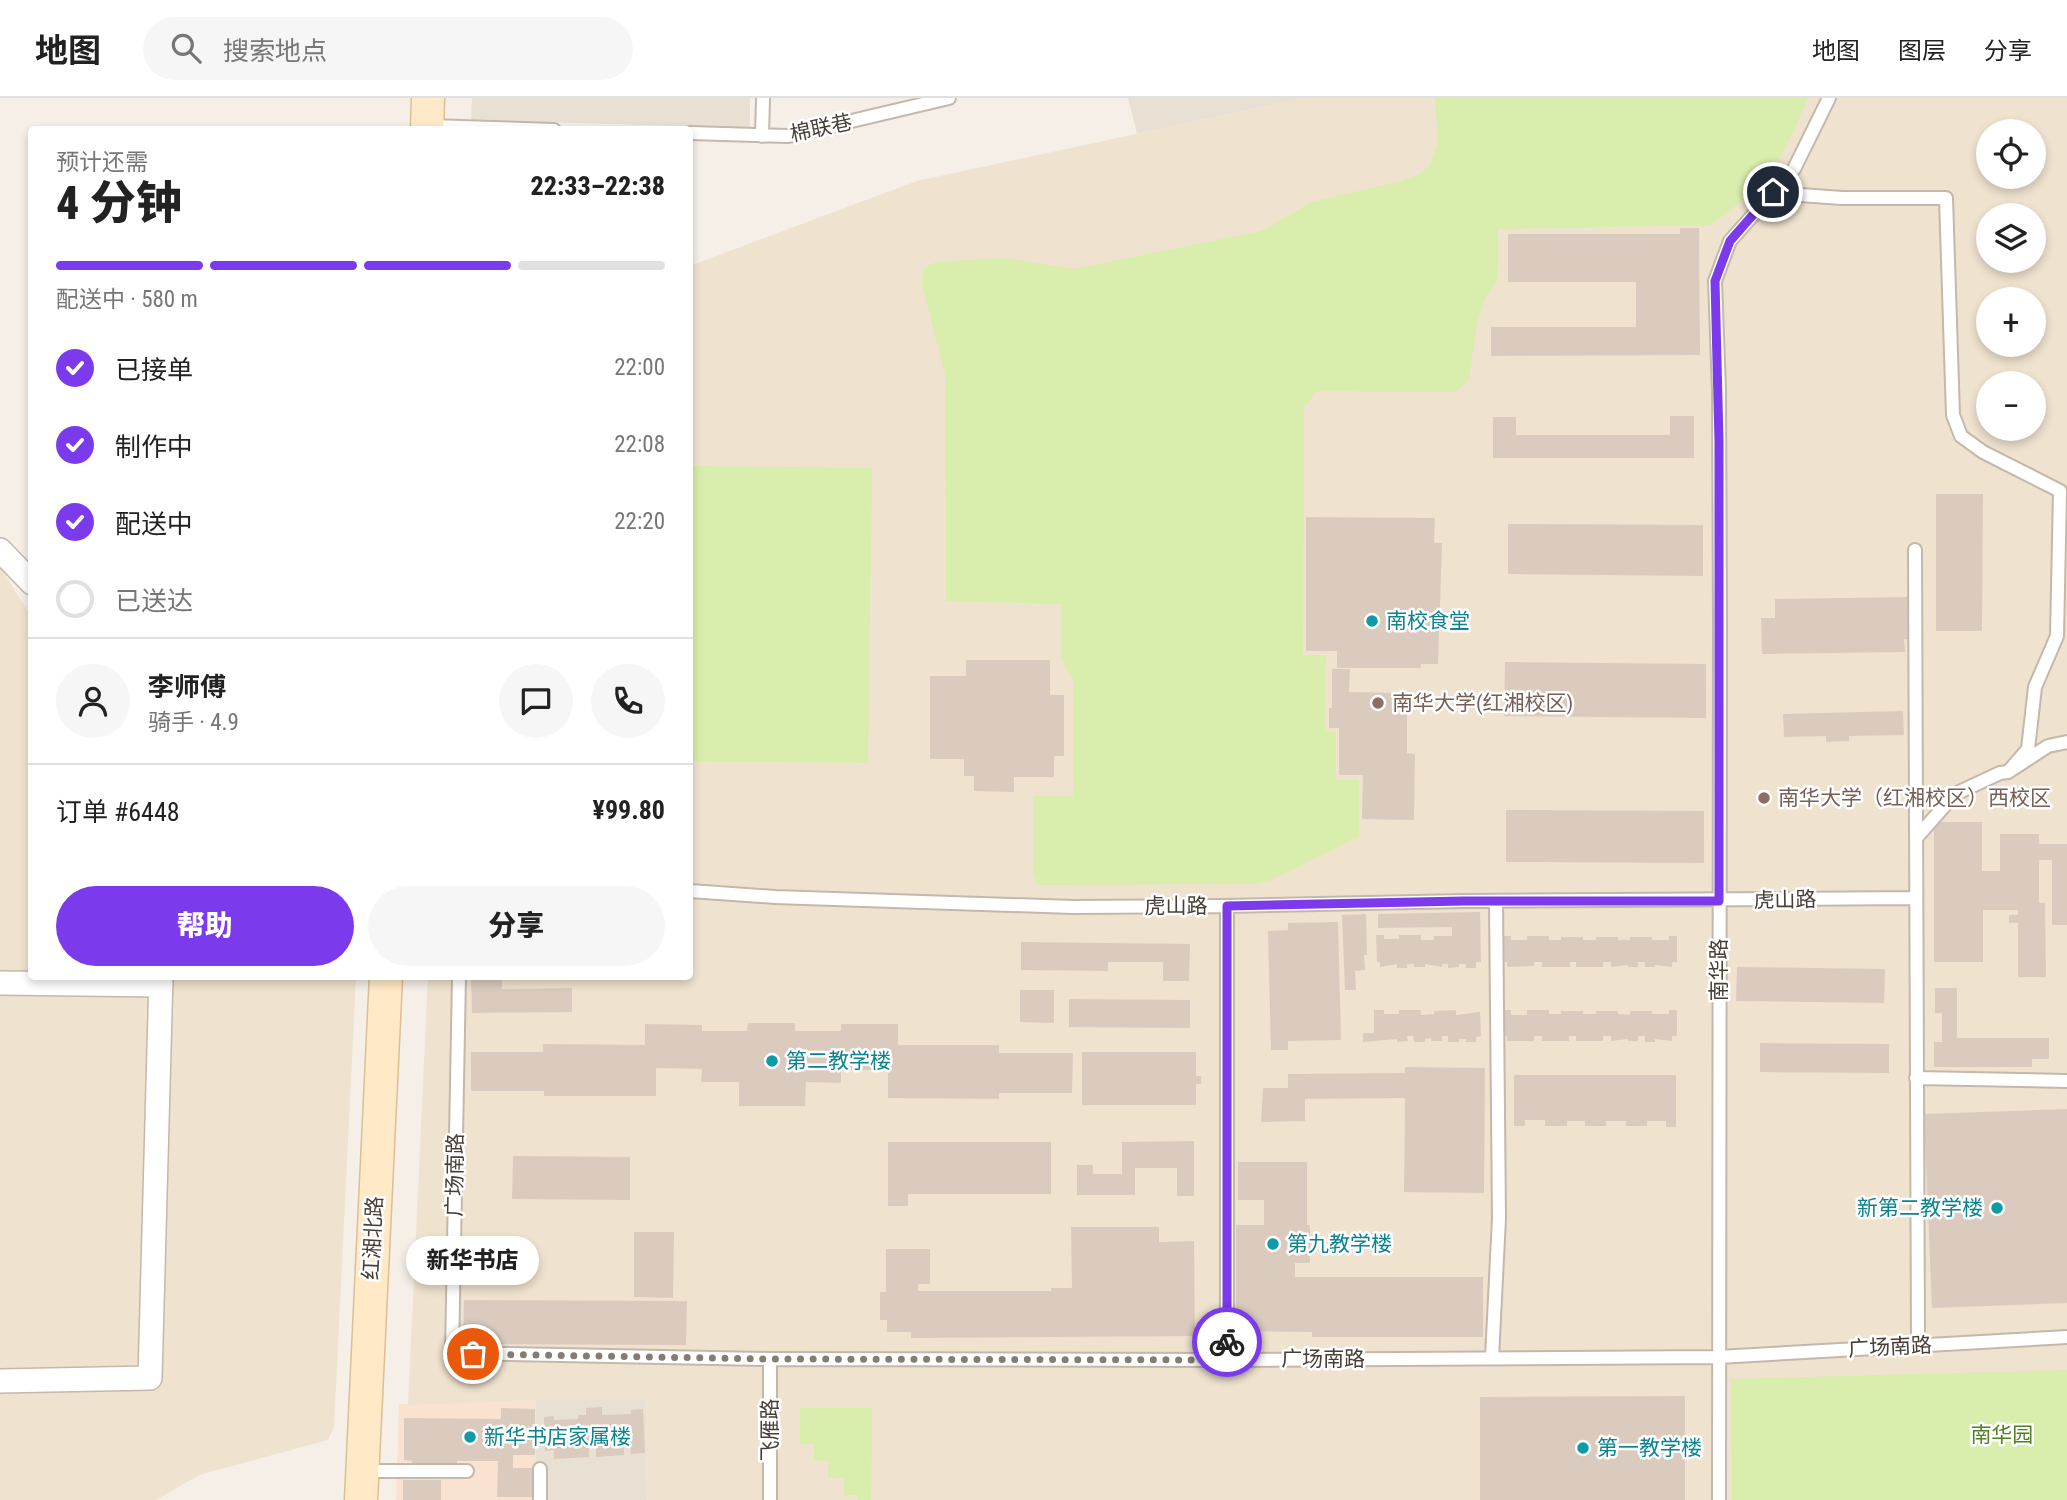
<!DOCTYPE html>
<html lang="zh">
<head>
<meta charset="utf-8">
<style>
	:root { --surface:#fff; --page:#f6f6f6; --text:#222; --muted:#767676; --line:#e0e0e0; --accent:#7c3aed }
	body { margin:0; font-family:"Roboto Condensed","Noto Sans SC",sans-serif; background:var(--page); color:var(--text); height:100vh; display:flex; flex-direction:column; font-size:26px; white-space:nowrap }
	* { box-sizing:border-box; margin:0 }
	p { font-size:23px; color:var(--muted) }
	.icon { flex:none; width:38px; height:38px; fill:none; stroke:currentColor; stroke-width:2; stroke-linecap:round; stroke-linejoin:round }
	.map { position:relative; flex:1; overflow:hidden }
	.side { position:absolute; left:28px; top:28px; width:665px; height:854px; display:flex; flex-direction:column; background:var(--surface); border-radius:7px; box-shadow:0 4px 10px #0003 }
	.side>* { flex:none }
	.controls { position:absolute; left:1976px; top:21px; display:grid; gap:14px }
	.controls a { display:grid; place-items:center; width:70px; height:70px; border-radius:50%; background:var(--surface); box-shadow:0 4px 10px #0003; font-size:35px }
	.pin { position:absolute; display:grid; place-items:center; width:60px; height:60px; color:#fff; margin:-30px; border:4px solid #fff; border-radius:50%; box-shadow:0 2px 7px #0007 }
	.courier { position:absolute; display:grid; place-items:center; width:70px; height:70px; margin:-35px; border:5px solid #7c3aed; border-radius:50%; background:#fff; color:#222; box-shadow:0 2px 9px #0007 }
	.bubble { position:absolute; height:49px; border-radius:24px; background:var(--surface); box-shadow:0 4px 10px #0003; font-size:23px; font-weight:800; line-height:49px; text-align:center }
	.summary em { font-style:normal; font-weight:800 }
	.summary div { display:flex; flex-direction:column-reverse }
	.summary { display:flex; align-items:center; justify-content:space-between; height:119px; padding:0 28px }
	h1 { font-size:46px; font-weight:800; line-height:52px }
	.bar { display:grid; grid-template-columns:repeat(4,1fr); gap:10px 7px; align-content:center; height:84px; padding:0 28px }
	.bar i { height:9px; border-radius:5px; background:var(--line) }
	.bar .active { background:var(--accent) }
	.bar p { grid-column:span 4 }
	.line { display:flex; align-items:center; gap:18px; padding:0 28px; border-top:2px solid var(--line) }
	.line div { flex:1 }
	.round { display:grid; place-items:center; flex:none; width:74px; height:74px; border-radius:37px; background:var(--page) }
	ol { padding:0 28px; list-style:none }
	li { display:flex; align-items:center; gap:21px; height:77px }
	li p { margin-inline-start:auto }
	li .icon { padding:7px; border-radius:50%; background:var(--accent); color:#fff; stroke-width:4 }
	li:last-child { color:var(--muted) }
	li i { width:38px; height:38px; border:4px solid var(--line); border-radius:50% }
	.button { display:flex; gap:14px; margin-top:auto; padding:14px 28px }
	.button a { flex:1; height:80px; border-radius:42px; background:var(--accent); color:#fff; font-size:28px; font-weight:800; line-height:80px; text-align:center }
	.button a+a { background:var(--page); color:var(--text) }
	header { display:flex; align-items:center; gap:42px; box-sizing:border-box; height:98px; padding:0 35px; background:var(--surface); border-bottom:2px solid var(--line) }
	header strong { font-size:33px }
	nav { display:flex; gap:38px; margin-inline-start:auto; font-size:24px }
	.search { width:490px; height:63px; background:var(--page); display:flex; align-items:center; gap:18px; box-sizing:border-box; padding:0 24px; border-radius:38px; color:var(--muted); font-size:26px }
	.map>svg:first-child { display:block }
</style>
</head>
<body>
<header>
<strong>地图</strong>
<div class="search"><svg class="icon" aria-label="search" viewBox="0 0 24 24"><circle cx="10" cy="10" r="6"/><path d="M15 15l6 6"/></svg>搜索地点</div>
<nav><a>地图</a><a>图层</a><a>分享</a></nav>
</header>
<div class="map">
<svg width="2067" height="1402" viewBox="0 0 2067 1402">
	<rect width="100%" height="100%" fill="#f5efe7"/>
	<path fill="#e9e0d4" d="M472,0H750V30L471,22Z
		M1128,0H1303L1137,36Z
		M536,1302H646L647,1402H536Z"/>
	<path fill="#f9e2d0" d="M536,1302V1402H396L399,1306Z"/>
	<path fill="#efe2cf" fill-rule="evenodd" d="M1303,0H2067V1402H647L646,1302H536L408,1307L428,879L690,878V168L917,83ZM1988,33H2034V79H1988ZM1988,117H2034V163H1988ZM1988,201H2034V247H1988ZM1988,285H2034V331H1988Z
		M0,469L31,518L32,878L356,879L334,1328L328,1342L199,1377L156,1402H0Z"/>
	<path fill="#d9edac" d="M1435,0H1808C1800,18 1792,38 1782,55C1767,80 1734,113 1709,127L1498,131L1497,184L1486,198L1477,224L1469,281L1455,294L1316,293L1304,310L1303,557H1326L1325,633L1336,634V682H1359V739L1276,780L1256,786L1037,787L1033,774V698H1073V581L1061,561V506L946,503L945,275L922,187C922,173 924,168 937,164L1003,160L1075,171L1262,133L1312,104L1401,83L1420,76L1430,67L1438,45Z
		M690,368L872,370L868,665L690,663Z
		M2067,1272V1402H1732L1731,1281Z
		M800,1310H872L871,1402H858V1397H844V1380H828L829,1363L814,1362V1346H800Z"/>
	<path fill="#dbcbbe" d="M1680,130H1699L1700,257L1491,258V229H1636V184H1508V136H1680Z
		M1670,318H1694V360H1493V319H1516V337H1670Z
		M1936,396H1983L1982,533H1936Z
		M1306,419L1435,420L1434,445H1442L1438,566H1421V570H1337V553H1306Z
		M1508,426L1703,427V478L1508,476Z
		M1908,499L1909,541H1904L1905,554L1762,556L1761,520H1775V501Z
		M966,562H1050V597H1064V658H1054V679H1014V694L974,693V678H964V661H930V578H966Z
		M1505,564L1706,566V620L1504,618Z
		M1332,571H1350L1349,594L1407,595V655L1415,656L1414,722L1362,721L1363,677H1339V630H1329V610H1332Z
		M1903,613L1904,637L1849,638V643L1826,644V638L1784,639L1783,616Z
		M1506,712L1704,713V765L1506,764Z
		M1934,724H1982V773H2000V736H2039V746H2067V827H2052V762H2039V805H2045L2046,879H2018V825H2009V817H2018V812H1983V864H1934Z
		M1480,814L1481,864H1476V870H1466V866H1459V869L1448,870V866H1442V869L1425,866V869H1414V866H1407V870H1397V866L1380,869V864H1377L1376,837H1384V841H1399V837H1421V842H1434V838H1452V829L1378,830V816Z
		M1366,816L1367,857H1364L1365,872L1355,873L1356,892H1345L1342,817Z
		M1338,824L1341,942L1288,943V952H1271L1268,833L1288,832V825Z
		M1503,838H1511V842H1527V838H1549V842H1561V839H1583V842H1596V839H1618V842H1630V839H1652V842H1669V838H1677V864H1672V869L1655,867V869H1645V864H1638V869H1628V867L1611,869V864H1603V869H1576V864H1570V869H1542V864H1534V868L1507,869V864H1503Z
		M1021,844L1190,846L1189,883H1163V864H1108V873L1021,872Z
		M1737,869L1885,871L1884,905L1736,903Z
		M471,878H502V891L572,890V914L472,915Z
		M1935,890H1957V940H2049V961H2032V969H1934V944H1942V915H1935Z
		M1020,892H1054V925L1020,924Z
		M1069,901L1190,902V930L1069,929Z
		M1374,912H1384V916H1399V912H1421V917L1434,916V913L1456,912V917L1480,914L1481,938L1476,939V944H1466V941H1459V944H1448V938H1442V943H1431V940L1425,941V944H1414L1413,938H1407L1408,943L1397,944V941L1363,944V935H1374Z
		M1503,912H1511V917H1527V912H1549V916H1561V913H1583V916H1596V913H1618V916L1630,917V913H1652V916H1669V912H1677V938H1672V943L1655,941V944H1645V938H1638V943H1628V941L1611,943V938H1603V943H1576V938H1569V943H1542V938H1534V943H1507V938H1503Z
		M748,925H795V933H841V926H898V947H999V955H1073L1072,995H999V1001L888,1000V972H841V985L806,984L805,1008H739V984H701L702,971L656,970V998H544V993H471V954H543V946L645,947V926L702,927V933H747Z
		M1760,945L1889,946V975L1760,974Z
		M1082,954H1196V978H1201V986H1196V1007H1082Z
		M1405,969L1485,970L1484,1095L1404,1094L1405,1000L1305,1001V1023L1261,1024L1263,990H1288V976L1405,975Z
		M1514,977H1676V1029H1666V1023H1647V1028H1626V1023H1606V1028H1585V1023H1567V1028H1545V1022H1525V1028H1514Z
		M2067,1011V1205L1932,1210L1924,1016Z
		M1194,1043V1098H1177V1070H1135V1097H1077V1067H1093V1076H1122V1044Z
		M888,1044H1051V1096H908V1108H888Z
		M513,1058L630,1059V1102L512,1101Z
		M1238,1064H1307V1127H1310V1165H1295V1179H1483V1239H1312V1234L1236,1233V1127H1264V1102H1238Z
		M1071,1129H1159V1144L1194,1143L1195,1238L911,1240V1234H887V1222H880V1194H886V1151H930V1186H918V1193H1051V1190H1072Z
		M634,1134H674L673,1200L634,1199Z
		M464,1202L687,1203L686,1247L463,1246Z
		M1685,1298V1402H1480V1299Z
		M602,1309V1317L631,1316V1312L643,1311L645,1355L631,1356L630,1344H624V1357L596,1359V1347H589V1359L554,1361V1352L545,1353L544,1319L554,1318V1322L578,1321V1317H586V1310Z
		M501,1310L535,1311V1357H513V1370H535V1399H497L498,1363H457V1366H412V1363L404,1362V1320L501,1321Z
		M403,1382H441V1402H403Z"/>
	<g fill="none" stroke-linecap="round" stroke-linejoin="round">
		<defs>
			<path id="service" d="M428,28L554,32
				M690,35L788,38L949,0
				M762,38L763,0
				M1773,95L1842,100H1946L1953,317L1961,338L1983,354L2060,393L2057,538L2035,589L2028,651L2008,674
				M1915,452L1918,1247
				M1917,739L1955,696L2000,675L2008,674L2048,648L2067,644
				M690,793L775,799L1073,809L1227,808L1464,803L1915,800
				M1227,808V1262
				M459,878L452,1255L770,1261L1227,1262L1718,1259L2067,1239
				M1916,980L2067,983
				M1492,1260L1499,1120L1496,803
				M378,1373H467
				M540,1402V1371
				M770,1402V1261
				M1719,1402L1720,523L1719,292L1715,183L1730,143L1794,71L1829,0"/>
			<path id="minor" d="M0,452L32,485
				M0,885L161,887
				M0,1283L150,1280L161,878"/>
			<path id="secondary" d="M427,32L428,0
				M361,1402L386,878"/>
		</defs>
		<use href="#service" stroke="#c4b8ab" stroke-width="16"/>
		<use href="#minor" stroke="#c4b8ab" stroke-width="26"/>
		<use href="#secondary" stroke="#dcbf94" stroke-width="35"/>
		<use href="#service" stroke="#fff" stroke-width="12"/>
		<use href="#minor" stroke="#fff" stroke-width="23"/>
		<use href="#secondary" stroke="#ffe9c7" stroke-width="32"/>
	</g>
	<g fill="none" stroke-linecap="round" stroke-linejoin="round">
		<path stroke="#857c73" stroke-width="7" stroke-dasharray="0 12.6" d="M473,1256L770,1261L1227,1262V1244"/>
		<path stroke="#7c3aed" stroke-width="9" d="M1227,1244V808L1464,803H1719V344L1715,183L1730,143L1773,94"/>
	</g>
	<g fill="#0f9aa8" stroke="#fff" stroke-width="2.5">
		<circle cx="1372" cy="523" r="7"/>
		<circle cx="772" cy="963" r="7"/>
		<circle cx="1997" cy="1110" r="7"/>
		<circle cx="1273" cy="1146" r="7"/>
		<circle cx="470" cy="1339" r="7"/>
		<circle cx="1583" cy="1350" r="7"/>
	</g>
	<g fill="#8d6e63" stroke="#fff" stroke-width="2.5">
		<circle cx="1378" cy="605" r="7"/>
		<circle cx="1764" cy="700" r="7"/>
	</g>
	<g text-anchor="middle" stroke-width="5" stroke-linejoin="round" paint-order="stroke">
		<g font-size="21" fill="#493e35" stroke="#fff">
			<text transform="translate(821 30) rotate(-12)" y="7">棉联巷</text>
			<text transform="translate(1785 802) rotate(-1)" y="7">虎山路</text>
			<text x="1176" y="815">虎山路</text>
			<text transform="translate(1719 872) rotate(-90)" y="7">南华路</text>
			<text transform="translate(455 1077) rotate(-89)" y="7">广场南路</text>
			<text transform="translate(373 1140) rotate(-87)" y="7">红湘北路</text>
			<text transform="translate(1890 1249) rotate(-3)" y="7">广场南路</text>
			<text x="1323" y="1268">广场南路</text>
			<text transform="translate(770 1332) rotate(-90)" y="7">飞雁路</text>
		</g>
		<g font-size="21" fill="#0d838f" stroke="#fff" text-anchor="start">
			<text x="1386" y="530">南校食堂</text>
			<text x="786" y="970">第二教学楼</text>
			<text x="1983" y="1117" text-anchor="end">新第二教学楼</text>
			<text x="1287" y="1153">第九教学楼</text>
			<text x="484" y="1346">新华书店家属楼</text>
			<text x="1597" y="1357">第一教学楼</text>
		</g>
		<g font-size="21" fill="#785e54" stroke="#fff" text-anchor="start">
			<text x="1392" y="612">南华大学(红湘校区)</text>
			<text x="1778" y="707">南华大学（红湘校区）西校区</text>
		</g>
		<g font-size="21" fill="#538022" stroke="#fff">
			<text x="2002" y="1344">南华园</text>
		</g>
	</g>
</svg>
<div class="controls">
<a><svg class="icon" aria-label="locate" viewBox="0 0 24 24"><circle cx="12" cy="12" r="6"/><path d="M12 2v4M12 18v4M2 12h4M18 12h4"/></svg></a>
<a><svg class="icon" aria-label="layers" viewBox="0 0 24 24"><path d="M12 4l9 5-9 5-9-5zM3 14l9 5 9-5"/></svg></a>
<a>+</a>
<a>−</a>
</div>
<div class="pin" style="left:473px;top:1256px;background:#ea580c"><svg class="icon" aria-label="bag" viewBox="0 0 24 24"><path d="M5 8h14l-1 12H6zM9 8a3 3 0 0 1 6 0"/></svg></div>
<div class="pin" style="left:1773px;top:94px;background:#1f2937"><svg class="icon" aria-label="home" viewBox="0 0 24 24"><path d="M3 11l9-7 9 7M6 9v11h12V9"/></svg></div>
<div class="courier" style="left:1227px;top:1244px"><svg class="icon" aria-label="bike" viewBox="0 0 24 24"><circle cx="6" cy="16" r="4"/><circle cx="18" cy="16" r="4"/><path d="M6 16l4-8h5l3 8M10 8l3 8H6M13 5h3"/></svg></div>
<div class="bubble" style="left:406px;top:1138px;width:133px">新华书店</div>
<section class="side">
<div class="summary"><div><h1>4 分钟</h1><p>预计还需</p></div><em>22:33–22:38</em></div>
<div class="bar"><i class="active"></i><i class="active"></i><i class="active"></i><i></i><p>配送中 · 580 m</p></div>
<ol>
<li><svg class="icon" aria-label="check" viewBox="0 0 24 24"><path d="M5 12l5 5 9-10"/></svg>已接单<p>22:00</p></li>
<li><svg class="icon" aria-label="check" viewBox="0 0 24 24"><path d="M5 12l5 5 9-10"/></svg>制作中<p>22:08</p></li>
<li><svg class="icon" aria-label="check" viewBox="0 0 24 24"><path d="M5 12l5 5 9-10"/></svg>配送中<p>22:20</p></li>
<li><i></i>已送达</li>
</ol>
<div class="line" style="height:126px"><a class="round"><svg class="icon" aria-label="person" viewBox="0 0 24 24"><circle cx="12" cy="8" r="4"/><path d="M4 21q1-7 8-7t8 7"/></svg></a><div><b>李师傅</b><p>骑手 · 4.9</p></div><a class="round"><svg class="icon" aria-label="chat" viewBox="0 0 24 24"><path d="M4 5h16v11H9l-5 4z"/></svg></a><a class="round"><svg class="icon" aria-label="phone" viewBox="0 0 24 24"><path d="M5 4h4l2 5-3 2q2 4 5 5l2-3 5 2v4C11 20 4 13 5 4z"/></svg></a></div>
<div class="line" style="height:91px"><div>订单 #6448</div><b>¥99.80</b></div>
<div class="button"><a>帮助</a><a>分享</a></div>
</section>
</div>
</body>
</html>
